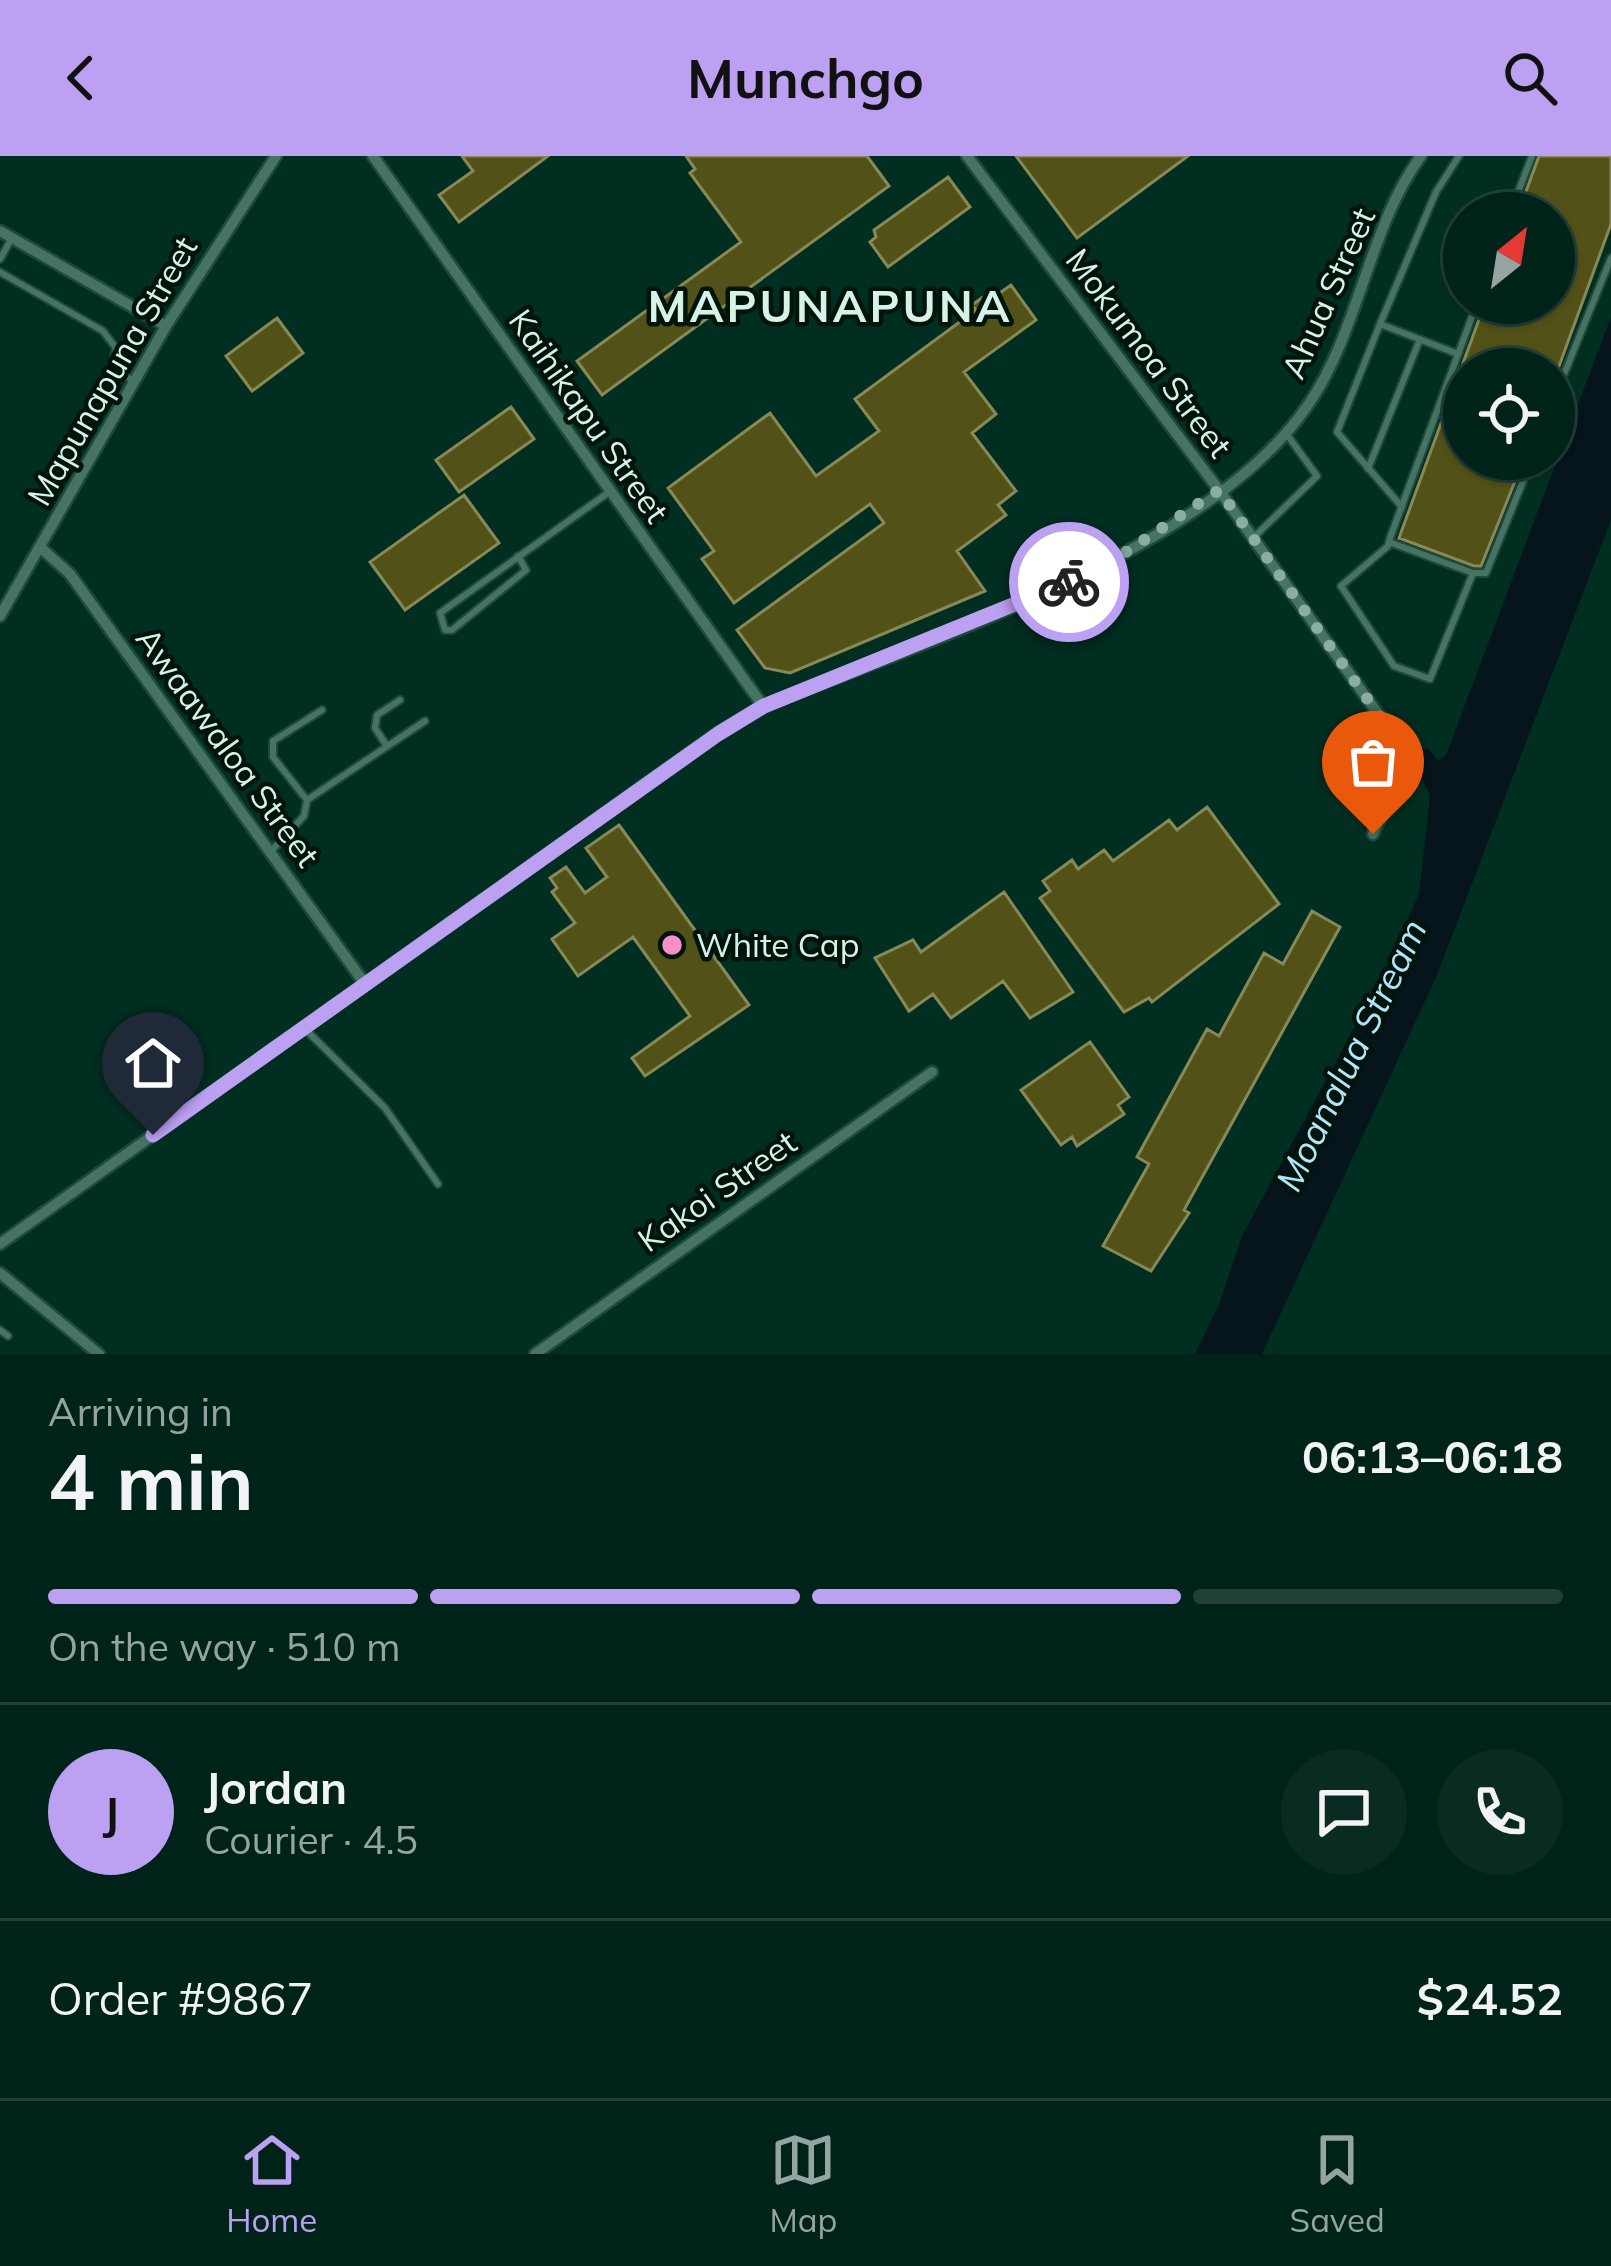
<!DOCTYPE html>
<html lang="en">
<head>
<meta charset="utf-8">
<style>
	:root { --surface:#002319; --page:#0a2b22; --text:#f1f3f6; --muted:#95a4a2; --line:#224038; --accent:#bca0f2 }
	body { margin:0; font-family:Mulish,sans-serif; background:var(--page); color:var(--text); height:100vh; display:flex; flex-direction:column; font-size:45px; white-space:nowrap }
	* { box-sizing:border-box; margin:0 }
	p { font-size:39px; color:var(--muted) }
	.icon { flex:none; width:66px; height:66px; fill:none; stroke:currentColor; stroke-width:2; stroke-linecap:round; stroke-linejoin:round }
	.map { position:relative; height:1198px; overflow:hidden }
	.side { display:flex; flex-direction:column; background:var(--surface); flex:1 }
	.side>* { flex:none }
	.needle { width:78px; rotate:30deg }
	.tools { position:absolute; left:1443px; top:36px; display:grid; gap:24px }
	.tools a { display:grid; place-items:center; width:132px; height:132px; border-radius:50%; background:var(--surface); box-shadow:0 3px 9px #0004,0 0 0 3px var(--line); font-size:60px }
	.pin { position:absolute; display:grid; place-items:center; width:102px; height:102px; color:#fff; margin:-123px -51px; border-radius:50% 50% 50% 0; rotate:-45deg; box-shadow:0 0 12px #0007 }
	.pin .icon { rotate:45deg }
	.courier { position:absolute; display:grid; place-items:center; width:120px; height:120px; margin:-60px; border:9px solid #bca0f2; border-radius:50%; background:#fff; color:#222; box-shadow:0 3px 15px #0007 }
	.overview em { font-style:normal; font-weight:700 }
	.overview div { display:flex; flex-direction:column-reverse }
	.overview { display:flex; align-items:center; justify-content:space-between; height:204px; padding:0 48px }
	h1 { font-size:78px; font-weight:700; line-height:90px }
	.bar { display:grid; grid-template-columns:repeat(4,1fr); gap:18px 12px; align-content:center; height:144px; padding:0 48px }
	.bar i { height:15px; border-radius:9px; background:var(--line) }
	.bar .on { background:var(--accent) }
	.bar p { grid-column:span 4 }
	.line { display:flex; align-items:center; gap:30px; padding:0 48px; border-top:3px solid var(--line) }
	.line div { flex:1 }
	.round { display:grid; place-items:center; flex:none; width:126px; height:126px; border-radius:63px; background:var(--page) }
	header { display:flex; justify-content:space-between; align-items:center; height:156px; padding:0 48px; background:var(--accent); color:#111; font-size:54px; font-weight:700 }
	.menu { display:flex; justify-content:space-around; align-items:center; height:168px; border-top:3px solid var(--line); background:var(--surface); font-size:33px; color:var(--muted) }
	.menu a { display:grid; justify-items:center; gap:6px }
	.menu .on { color:var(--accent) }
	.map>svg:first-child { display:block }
</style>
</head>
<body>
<header><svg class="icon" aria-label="back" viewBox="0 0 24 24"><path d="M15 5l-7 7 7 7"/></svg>Munchgo<svg class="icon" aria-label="search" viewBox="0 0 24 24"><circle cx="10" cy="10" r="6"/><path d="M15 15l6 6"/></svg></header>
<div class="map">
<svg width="1611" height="1198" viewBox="0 0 1611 1198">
	<rect width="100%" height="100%" fill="#002f21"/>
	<path fill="#06151b" d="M1611,161V364L1437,819L1262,1198H1195L1219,1149L1242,1080L1388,809L1419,737L1430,639L1415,609L1418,595L1428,592L1438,605L1446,599Z"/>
	<path fill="#525118" stroke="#898857" stroke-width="3" d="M462,0H548L459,66L439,39L473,15Z
		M686,0H867L889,30L602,239L577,205L741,86L690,17L695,13Z
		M1016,0H1188L1077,82Z
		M1539,0H1611V68L1558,213H1464V303H1524L1481,410H1474L1399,382L1485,147H1554V57H1518Z
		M948,21L970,51L888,111L870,86L876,81L874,74Z
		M1011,129L1036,164L964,216L996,258L972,277L1016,335L998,349L1006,359L957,395L985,435L790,517L765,512L737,474L884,367L870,348L734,447L702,403L714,395L668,332L770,257L816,320L879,275L855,243L976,154L972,149L990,136L994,141Z
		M277,162L303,197L252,235L226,200Z
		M511,251L534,283L459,336L436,304Z
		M464,339L499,387L405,454L370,406Z
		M1207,651L1279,748L1152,846L1149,842L1124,856L1040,742L1050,735L1043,725L1072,704L1078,713L1104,694L1113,705L1169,664L1177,674Z
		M619,669L749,849L645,920L632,902L690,860L633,781L578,820L552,783L575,767L552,736L557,732L550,722L566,711L585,737L607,721L586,692Z
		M1004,736L1073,836L1030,862L1003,825L951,862L933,838L909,855L875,802L913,784L921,796Z
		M1312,755L1340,771L1184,1054L1189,1057L1151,1115L1103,1090L1149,1008L1137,1001L1207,873L1219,880L1264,797L1283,808Z
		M1090,886L1129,941L1118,949L1124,958L1077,990L1072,981L1061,989L1021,934Z"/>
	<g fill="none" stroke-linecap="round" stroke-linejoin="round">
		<defs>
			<path id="service" d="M1510,57L1532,0
				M0,103L12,82
				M0,116L103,175L116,192L112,211L135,226
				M1380,168L1436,36L1459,0
				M1554,243L1611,102
				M1368,313L1420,183
				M1402,351L1337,276L1380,168L1458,198
				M1253,382L1317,320L1285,276
				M1389,386L1473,417L1430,523L1394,510L1341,430L1388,390L1390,382L1477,147
				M518,400L526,414L452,474H445L440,457L609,336
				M1473,417H1486L1532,303
				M387,590L375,572L377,559L400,544
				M307,644L273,601V585L322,554
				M272,694L304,660L307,644L425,565
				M304,872L385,952L438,1028
				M0,1174L8,1180"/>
			<path id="minor" d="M373,0L763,550
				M967,0L1219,334L1383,565L1398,622L1373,678
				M0,75L166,170
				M41,392L70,418L365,828
				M0,460L166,170L276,0
				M0,1088L718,577L763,550C925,484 1207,397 1308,249C1359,176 1369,70 1421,0
				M0,1117L99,1198
				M535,1198L932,916"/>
		</defs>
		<use href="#service" stroke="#1e4a3d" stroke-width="10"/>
		<use href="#minor" stroke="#1e4a3d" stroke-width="15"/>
		<use href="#service" stroke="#467362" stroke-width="6"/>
		<use href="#minor" stroke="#467362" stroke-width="10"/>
	</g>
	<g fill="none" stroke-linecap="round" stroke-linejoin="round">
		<path stroke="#8baea1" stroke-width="12" stroke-dasharray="0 21.6" d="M1069,426L1123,398L1219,334L1383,565L1398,622L1373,678"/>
		<path stroke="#bca0f2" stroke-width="15" d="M153,979L718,578L764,550L1069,426"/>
	</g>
	<circle fill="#f98fc8" stroke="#00140c" stroke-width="4.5" cx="672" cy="789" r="12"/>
	<g text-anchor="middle" stroke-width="9" stroke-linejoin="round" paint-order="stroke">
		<g font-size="33" fill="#d6f3e6" stroke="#00140c">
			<text transform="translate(1328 137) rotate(-66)" y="12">Ahua Street</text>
			<text transform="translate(1149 197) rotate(53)" y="12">Mokumoa Street</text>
			<text transform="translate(112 215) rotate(-60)" y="12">Mapunapuna Street</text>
			<text transform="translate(589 260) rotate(55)" y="12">Kaihikapu Street</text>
			<text transform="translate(228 591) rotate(54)" y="12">Awaawaloa Street</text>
			<text transform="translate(717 1035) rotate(-35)" y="12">Kakoi Street</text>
		</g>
		<g font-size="33" fill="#d6f3e6" stroke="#00140c" text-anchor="start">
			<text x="696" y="801">White Cap</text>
		</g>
		<g font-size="36" font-style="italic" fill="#b1e5fd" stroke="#00140c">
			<text transform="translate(1351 899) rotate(-64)" y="13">Moanalua Stream</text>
		</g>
		<g font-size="45" font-weight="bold" letter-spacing="3" fill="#d6f3e6" stroke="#00140c">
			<text x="830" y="166">MAPUNAPUNA</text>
		</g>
	</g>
</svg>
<div class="tools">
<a><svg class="needle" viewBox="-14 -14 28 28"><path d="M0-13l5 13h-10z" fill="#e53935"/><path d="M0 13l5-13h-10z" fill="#95a4a2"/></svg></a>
<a><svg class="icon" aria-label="locate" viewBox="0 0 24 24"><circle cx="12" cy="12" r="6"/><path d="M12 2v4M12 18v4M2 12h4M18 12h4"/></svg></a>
</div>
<div class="pin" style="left:1373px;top:678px;background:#ea580c"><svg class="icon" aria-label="bag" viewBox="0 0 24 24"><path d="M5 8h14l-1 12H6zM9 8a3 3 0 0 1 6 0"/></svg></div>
<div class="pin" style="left:153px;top:979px;background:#1f2937"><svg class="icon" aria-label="home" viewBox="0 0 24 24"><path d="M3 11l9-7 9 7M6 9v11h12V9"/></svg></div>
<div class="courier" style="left:1069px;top:426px"><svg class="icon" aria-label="bike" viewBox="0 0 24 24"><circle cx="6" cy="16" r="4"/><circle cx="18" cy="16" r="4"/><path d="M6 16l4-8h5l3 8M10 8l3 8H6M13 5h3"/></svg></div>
</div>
<section class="side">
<div class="overview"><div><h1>4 min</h1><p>Arriving in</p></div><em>06:13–06:18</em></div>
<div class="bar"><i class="on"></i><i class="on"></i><i class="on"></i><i></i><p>On the way · 510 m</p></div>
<div class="line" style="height:216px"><b class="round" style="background:var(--accent);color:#111">J</b><div><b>Jordan</b><p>Courier · 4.5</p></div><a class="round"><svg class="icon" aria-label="chat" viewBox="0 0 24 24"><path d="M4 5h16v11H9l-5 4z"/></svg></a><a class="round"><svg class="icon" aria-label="phone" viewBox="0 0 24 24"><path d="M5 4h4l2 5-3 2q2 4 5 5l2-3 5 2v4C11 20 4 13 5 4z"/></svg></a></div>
<div class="line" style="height:156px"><div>Order #9867</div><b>$24.52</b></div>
</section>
<nav class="menu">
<a class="on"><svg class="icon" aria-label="home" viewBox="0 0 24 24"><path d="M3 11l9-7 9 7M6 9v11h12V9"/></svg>Home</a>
<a><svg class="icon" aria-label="map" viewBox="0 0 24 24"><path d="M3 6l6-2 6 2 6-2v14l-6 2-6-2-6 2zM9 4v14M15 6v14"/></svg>Map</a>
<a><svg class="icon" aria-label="saved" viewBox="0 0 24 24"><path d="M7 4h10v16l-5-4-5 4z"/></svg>Saved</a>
</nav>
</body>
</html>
